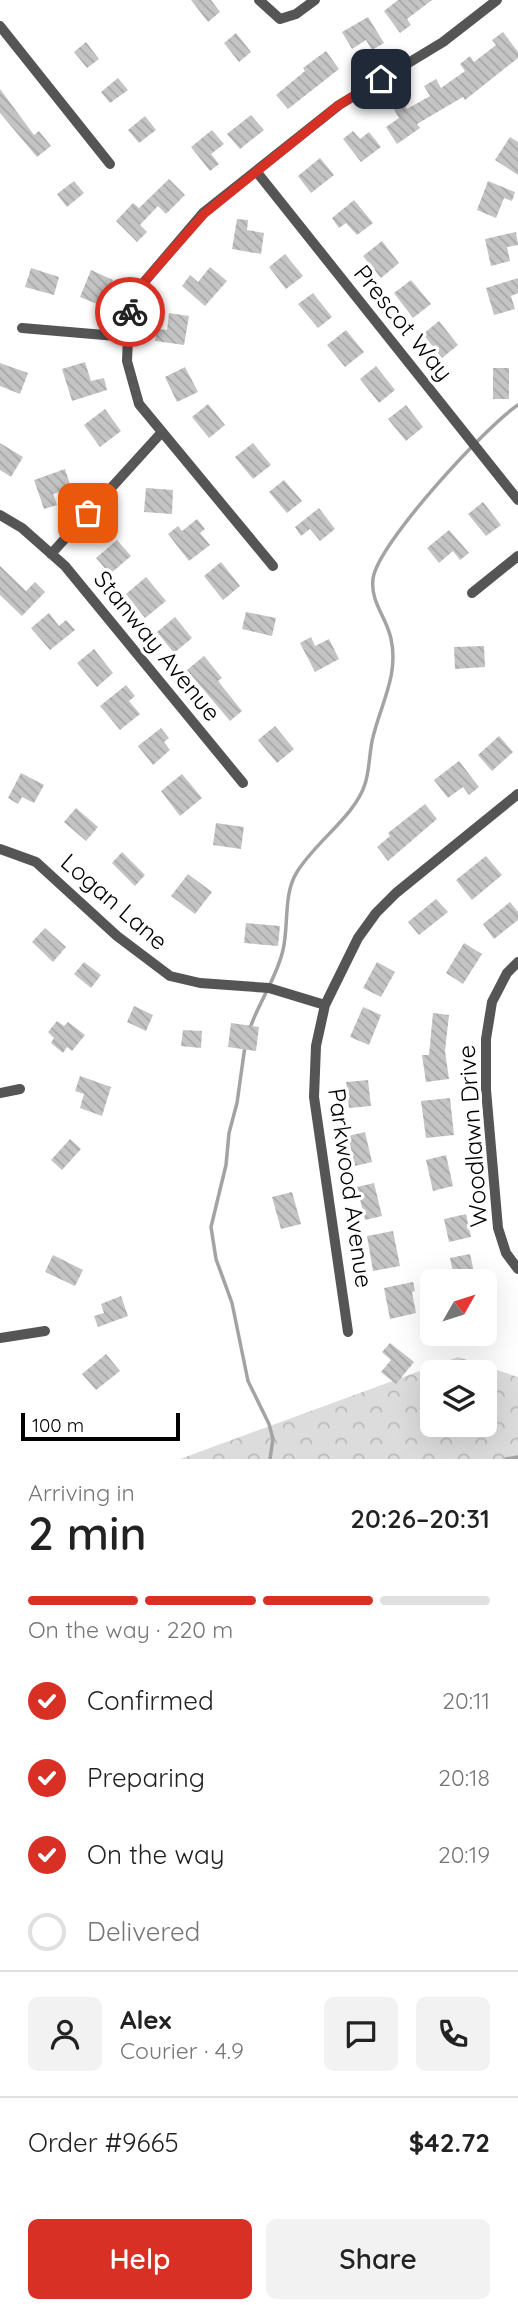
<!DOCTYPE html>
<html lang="en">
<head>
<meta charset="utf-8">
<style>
	:root { --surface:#fff; --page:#f2f2f2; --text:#222; --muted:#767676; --line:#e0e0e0; --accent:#d93025 }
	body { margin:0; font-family:Quicksand,sans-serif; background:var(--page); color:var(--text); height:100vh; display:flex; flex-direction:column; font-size:26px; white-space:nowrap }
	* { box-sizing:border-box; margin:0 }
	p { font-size:23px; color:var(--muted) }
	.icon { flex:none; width:38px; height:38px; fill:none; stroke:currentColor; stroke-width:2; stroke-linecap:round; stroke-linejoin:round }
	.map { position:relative; height:1459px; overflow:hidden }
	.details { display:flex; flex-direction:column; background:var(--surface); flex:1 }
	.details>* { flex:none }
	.needle { width:46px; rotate:51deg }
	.tools { position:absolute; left:420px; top:1269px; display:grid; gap:14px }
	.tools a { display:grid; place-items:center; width:77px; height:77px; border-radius:10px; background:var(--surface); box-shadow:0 7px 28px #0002; font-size:35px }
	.scale { position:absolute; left:21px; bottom:18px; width:159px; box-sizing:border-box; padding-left:7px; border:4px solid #000; border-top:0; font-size:19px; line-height:24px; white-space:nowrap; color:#000; -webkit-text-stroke:5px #fff; paint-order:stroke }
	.pin { position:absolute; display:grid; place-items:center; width:60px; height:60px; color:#fff; margin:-30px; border-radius:14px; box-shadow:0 4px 10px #0006 }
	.courier { position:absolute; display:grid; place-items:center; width:70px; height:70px; margin:-35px; border:5px solid #d93025; border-radius:50%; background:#fff; color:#222; box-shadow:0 2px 9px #0007 }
	.headline em { font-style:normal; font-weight:600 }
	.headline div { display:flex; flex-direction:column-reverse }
	.headline { display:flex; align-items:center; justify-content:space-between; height:119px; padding:0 28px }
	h1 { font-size:46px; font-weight:600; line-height:52px }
	.bar { display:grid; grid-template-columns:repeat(4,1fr); gap:10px 7px; align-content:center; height:84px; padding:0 28px }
	.bar i { height:9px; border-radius:5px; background:var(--line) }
	.bar .active { background:var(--accent) }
	.bar p { grid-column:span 4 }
	.line { display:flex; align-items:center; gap:18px; padding:0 28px; border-top:2px solid var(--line) }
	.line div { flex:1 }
	.round { display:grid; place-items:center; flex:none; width:74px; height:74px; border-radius:10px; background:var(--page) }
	ol { padding:0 28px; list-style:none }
	li { display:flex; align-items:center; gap:21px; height:77px }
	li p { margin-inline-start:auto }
	li .icon { padding:7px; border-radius:50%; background:var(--accent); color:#fff; stroke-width:4 }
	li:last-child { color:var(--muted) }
	li i { width:38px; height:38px; border:4px solid var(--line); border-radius:50% }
	.cta { display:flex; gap:14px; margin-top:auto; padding:14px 28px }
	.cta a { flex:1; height:80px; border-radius:10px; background:var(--accent); color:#fff; font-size:28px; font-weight:600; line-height:80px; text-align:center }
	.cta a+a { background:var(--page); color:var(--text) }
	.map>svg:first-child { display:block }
</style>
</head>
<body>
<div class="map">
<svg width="518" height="1459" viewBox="0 0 518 1459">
	<defs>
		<pattern id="forest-crowns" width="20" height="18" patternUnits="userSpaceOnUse" patternTransform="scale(1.75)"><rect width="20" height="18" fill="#dcdcdc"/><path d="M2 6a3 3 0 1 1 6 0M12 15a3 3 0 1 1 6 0" fill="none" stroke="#bbb"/></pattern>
		<pattern id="building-back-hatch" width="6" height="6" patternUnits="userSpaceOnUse" patternTransform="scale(1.75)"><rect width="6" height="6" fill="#c4c4c4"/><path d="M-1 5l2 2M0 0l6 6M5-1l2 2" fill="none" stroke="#a7a7a7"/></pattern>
	</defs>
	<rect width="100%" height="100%" fill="#fff"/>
	<path fill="url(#forest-crowns)" fill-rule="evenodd" d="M458,1357L518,1377V1459H180ZM432,1372H485V1424H432Z"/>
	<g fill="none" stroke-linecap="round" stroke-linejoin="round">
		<path stroke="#a3a3a3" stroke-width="3.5" d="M250,1028C259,1002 277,977 283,950C289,925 283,894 297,872C315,842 355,816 365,784C370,769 369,752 373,737C381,704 399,674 391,639C387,618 370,602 373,579C377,544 487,425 518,405
			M245,1046L237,1103L229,1133L226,1165L211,1227L216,1259L232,1303L248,1381L269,1424L273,1439L270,1459
			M506,1459L518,1457"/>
	</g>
	<path fill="url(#building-back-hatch)" d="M191,0H211L220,12L208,22Z
		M398,0H432L407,19L411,25L400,33L384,11Z
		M368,17L384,43L372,50L366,40L352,49L342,32Z
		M503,32L518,52V58L465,100L463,97L417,124L420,128L397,144L386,127L399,118L394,109L403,103L407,109L430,96L424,86L436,79L441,88L465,71L460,64L470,56L474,62L496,45L492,40Z
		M236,33L251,52L239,62L224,43Z
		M86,42L99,59L87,68L74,52Z
		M326,51L339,69L288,109L276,95L305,71L303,68Z
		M118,78L128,90L110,103L101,92Z
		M0,89L34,135L39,131L51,146L37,157L0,113Z
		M251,115L264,130L240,149L227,134Z
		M145,116L156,130L139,143L128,130Z
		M212,130L224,144L211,154L219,164L210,171L191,147Z
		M353,131L360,139L369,132L381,147L361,162L343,139Z
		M510,137L518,142V175L495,160Z
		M320,158L334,175L311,193L298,176Z
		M169,179L185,195L166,214L158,206L140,225L147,232L137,242L116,221L133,203L139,208Z
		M74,181L84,193L67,207L57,194Z
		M488,181L515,192L512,201L504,198L496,218L477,210Z
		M354,200L373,223L357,235L346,223L339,228L332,218Z
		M237,219L248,220L247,230L264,233L261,254L232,249Z
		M516,232L518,245L507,247L510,261L491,266L485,239Z
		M382,241L399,263L381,278L363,256Z
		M285,254L303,276L286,289L269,267Z
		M210,267L227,281L205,306L182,286L190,275L198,282Z
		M31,268L59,277L54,295L25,287Z
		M91,270L113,280L102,306L80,297Z
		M518,278V293L511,296L515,309L494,315L486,288Z
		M411,280L431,304L413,318L394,293Z
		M313,293L332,317L318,328L298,304Z
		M169,313L189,316L184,345L155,341L157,329L167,330Z
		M439,321L458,345L442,358L423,334Z
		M346,330L364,352L345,367L327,345Z
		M85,362L91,381L104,378L107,390L72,401L62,369Z
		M0,363L28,373L20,394L0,386Z
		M376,366L395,390L379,403L360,379Z
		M185,367L198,392L177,402L165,377Z
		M493,368H509V399H493Z
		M208,404L225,425L209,438L192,417Z
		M406,405L423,427L406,441L388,419Z
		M105,409L121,431L100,447L84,425Z
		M0,443L23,457L11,477L0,470Z
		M253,443L271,465L253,479L235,457Z
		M65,469L71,488L53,494L57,505L44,509L34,480Z
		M284,480L302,501L287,513L269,492Z
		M146,488L173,490L172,514L144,512Z
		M483,502L501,525L486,536L468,514Z
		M319,508L335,529L320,541L310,529L301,536L295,527Z
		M197,519L205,529L200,533L210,545L189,561L168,534L178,526L182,531Z
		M449,530L469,553L460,560L453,551L439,563L427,548Z
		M117,540L131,556L110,574L96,558Z
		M221,562L240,586L223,600L204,576Z
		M0,566L26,591L35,582L45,592L22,616L0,595Z
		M146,577L166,601L145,618L126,594Z
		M246,612L276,618L272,636L242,629Z
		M49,613L59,626L66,620L75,630L50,650L31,628Z
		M175,617L192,638L174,653L157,632Z
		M311,637L315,646L329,639L339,659L315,672L300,643Z
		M484,646L485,667L455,669L454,647Z
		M94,649L113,673L97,687L77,663Z
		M204,656L222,678L218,681L242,711L230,721L187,670Z
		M126,685L135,696L129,701L140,714L120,730L100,706Z
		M275,726L294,749L277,763L258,740Z
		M161,728L169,738L164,742L170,750L153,765L138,746Z
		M499,736L513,752L492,771L478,755Z
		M459,761L479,787L469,795L463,787L448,798L434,780Z
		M21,773L44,785L34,803L22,797L18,804L8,798Z
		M182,774L202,798L180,816L161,791Z
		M425,804L437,819L388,861L377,847L390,836L388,833Z
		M76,808L98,827L86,841L64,822Z
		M216,823L244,827L241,849L213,845Z
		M122,852L145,875L135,886L112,863Z
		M486,856L502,875L472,900L456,880Z
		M188,874L212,892L195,914L171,896Z
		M436,899L448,912L419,935L408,922Z
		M510,902L518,912V920L494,939L483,924Z
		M246,923L280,926L278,946L244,943Z
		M45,928L66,947L53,962L32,942Z
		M464,943L482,954L463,984L446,973Z
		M84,962L101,975L91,988L74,974Z
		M377,962L395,972L381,997L363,988Z
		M134,1006L153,1015L146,1031L127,1022Z
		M363,1007L381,1015L369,1045L350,1037Z
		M433,1013L449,1015L445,1051L449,1079L426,1082L422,1055H429Z
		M57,1021L64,1026L68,1022L85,1035L72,1051L67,1047L63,1053L51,1043L54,1038L48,1032Z
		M231,1023L259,1027L256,1051L228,1047Z
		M183,1030L202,1031L201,1048L181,1046Z
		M80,1076L111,1087L102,1116L80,1108L84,1094L75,1091Z
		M368,1080L371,1106L349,1108L346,1082Z
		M450,1098L454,1135L426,1138L421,1101Z
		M365,1132L372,1162L355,1166L348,1136Z
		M70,1139L81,1149L62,1170L51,1160Z
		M446,1155L453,1186L433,1191L426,1160Z
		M374,1183L382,1216L365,1220L357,1187Z
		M292,1192L301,1224L281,1229L272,1197Z
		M466,1214L471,1237L449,1242L444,1219Z
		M393,1231L400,1266L373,1271L367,1236Z
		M470,1254L476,1281H455L450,1258Z
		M53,1255L83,1270L75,1286L45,1272Z
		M413,1282L415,1291L412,1292L416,1313L390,1319L384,1288Z
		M121,1296L128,1316L98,1327L94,1316L104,1313L101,1304Z
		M390,1343L414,1362L396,1384L381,1372L391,1360L382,1352Z
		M106,1354L120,1371L96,1390L82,1374Z"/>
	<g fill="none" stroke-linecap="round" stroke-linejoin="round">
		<path stroke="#555" stroke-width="10" d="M259,0L280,19L296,14L315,0
			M0,26L110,164
			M256,171L518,500
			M22,328L128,337
			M0,515L22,528L65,566L243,783
			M51,554L162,432
			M273,566L139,404L127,361L129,315L145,281L203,213L339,105L443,42L497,0
			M472,593L518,556
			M0,849L36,862L117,936L170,976L200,983L269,988L325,1005
			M518,962L507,973L492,1002L486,1039V1090L498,1228L506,1253L518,1269
			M0,1093L20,1089
			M348,1332L314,1097L316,1046L325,1005L358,938L376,913L396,893L518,794
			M0,1338L45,1331"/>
	</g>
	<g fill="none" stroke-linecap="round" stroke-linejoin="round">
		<path stroke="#595959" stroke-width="7" stroke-dasharray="0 12.6" d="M88,513L162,432L139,404L127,361L130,312"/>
		<path stroke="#d93025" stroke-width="9" d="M130,312L145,281L204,214L339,105L381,79"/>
	</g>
	<g text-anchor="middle" stroke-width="7" stroke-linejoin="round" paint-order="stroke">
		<g font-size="24" fill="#000" stroke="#fff">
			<text transform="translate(403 323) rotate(51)" y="8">Prescot Way</text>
			<text transform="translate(157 646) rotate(51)" y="8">Stanway Avenue</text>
			<text transform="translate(114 902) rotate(41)" y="8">Logan Lane</text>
			<text transform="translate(473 1136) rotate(-94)" y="8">Woodlawn Drive</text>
			<text transform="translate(350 1188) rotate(82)" y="8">Parkwood Avenue</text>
		</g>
	</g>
</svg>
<div class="tools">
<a><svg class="needle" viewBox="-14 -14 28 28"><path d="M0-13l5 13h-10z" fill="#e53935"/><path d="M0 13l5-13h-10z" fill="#767676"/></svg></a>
<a><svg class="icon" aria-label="layers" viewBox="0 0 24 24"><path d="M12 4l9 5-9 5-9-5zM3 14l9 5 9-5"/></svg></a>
</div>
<div class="scale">100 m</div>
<div class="pin" style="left:88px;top:513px;background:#ea580c"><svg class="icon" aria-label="bag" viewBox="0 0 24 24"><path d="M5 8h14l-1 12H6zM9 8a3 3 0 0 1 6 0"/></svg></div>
<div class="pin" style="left:381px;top:79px;background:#1f2937"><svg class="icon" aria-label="home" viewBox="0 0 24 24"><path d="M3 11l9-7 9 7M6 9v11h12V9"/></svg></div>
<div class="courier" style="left:130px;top:312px"><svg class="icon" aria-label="bike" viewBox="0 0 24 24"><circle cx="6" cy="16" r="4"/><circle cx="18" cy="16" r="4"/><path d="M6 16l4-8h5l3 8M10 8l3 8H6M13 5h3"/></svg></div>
</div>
<section class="details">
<div class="headline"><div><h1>2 min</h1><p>Arriving in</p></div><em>20:26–20:31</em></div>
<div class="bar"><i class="active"></i><i class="active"></i><i class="active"></i><i></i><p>On the way · 220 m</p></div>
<ol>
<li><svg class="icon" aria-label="check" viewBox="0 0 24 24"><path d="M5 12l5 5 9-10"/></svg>Confirmed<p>20:11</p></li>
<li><svg class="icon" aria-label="check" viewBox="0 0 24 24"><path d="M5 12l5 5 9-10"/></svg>Preparing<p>20:18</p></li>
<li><svg class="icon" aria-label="check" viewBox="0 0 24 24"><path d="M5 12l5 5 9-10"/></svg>On the way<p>20:19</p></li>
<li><i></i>Delivered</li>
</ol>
<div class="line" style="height:126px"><a class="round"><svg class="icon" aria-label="person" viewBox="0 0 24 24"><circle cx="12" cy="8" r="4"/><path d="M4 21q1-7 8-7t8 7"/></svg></a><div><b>Alex</b><p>Courier · 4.9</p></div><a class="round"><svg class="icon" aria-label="chat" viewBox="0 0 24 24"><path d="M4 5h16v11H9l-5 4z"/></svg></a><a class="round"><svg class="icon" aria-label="phone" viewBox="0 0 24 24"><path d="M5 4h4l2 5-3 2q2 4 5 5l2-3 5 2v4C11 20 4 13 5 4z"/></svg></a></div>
<div class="line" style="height:91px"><div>Order #9665</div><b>$42.72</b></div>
<div class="cta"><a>Help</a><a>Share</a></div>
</section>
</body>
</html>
